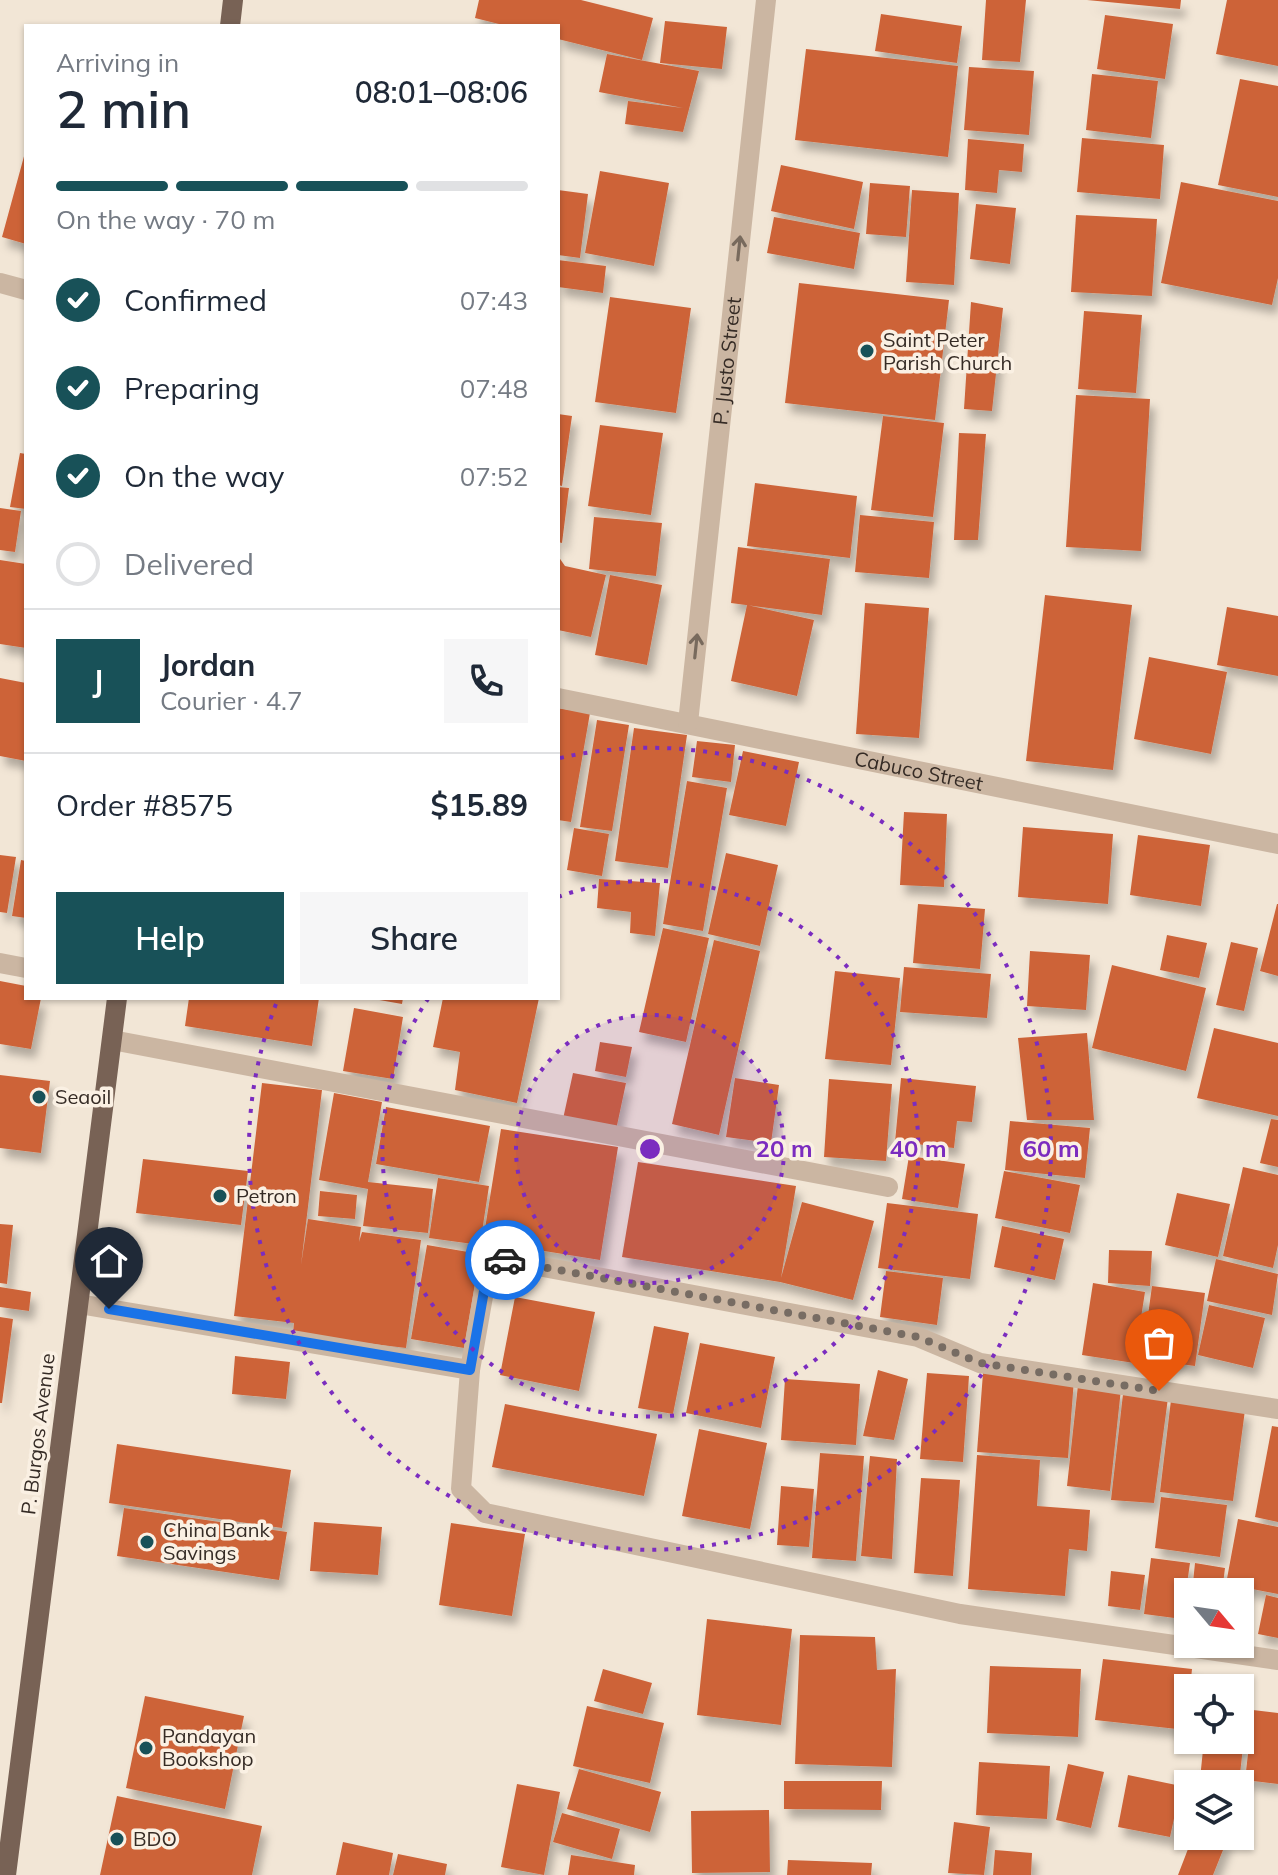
<!DOCTYPE html>
<html lang="en">
<head>
<meta charset="utf-8">
<style>
	:root { --surface:#fff; --page:#f6f6f7; --text:#1f2937; --muted:#747a83; --line:#e0e1e3; --accent:#185158 }
	body { margin:0; font-family:Mulish,sans-serif; background:var(--page); color:var(--text); height:100vh; display:flex; flex-direction:column; font-size:30px; white-space:nowrap }
	* { box-sizing:border-box; margin:0 }
	p { font-size:26px; color:var(--muted) }
	.icon { flex:none; width:44px; height:44px; fill:none; stroke:currentColor; stroke-width:2; stroke-linecap:round; stroke-linejoin:round }
	.map { position:relative; flex:1; overflow:hidden }
	.sheet { position:absolute; left:24px; top:24px; width:536px; height:976px; display:flex; flex-direction:column; background:var(--surface); border-radius:0px; box-shadow:0 2px 6px #0004 }
	.sheet>* { flex:none }
	.needle { width:52px; rotate:119deg }
	.fabs { position:absolute; left:1174px; top:1578px; display:grid; gap:16px }
	.fabs a { display:grid; place-items:center; width:80px; height:80px; border-radius:0px; background:var(--surface); box-shadow:0 2px 6px #0004; font-size:40px }
	.pin { position:absolute; display:grid; place-items:center; width:68px; height:68px; color:#fff; margin:-82px -34px; border-radius:50% 50% 50% 0; rotate:-45deg; box-shadow:0 0 8px #0007 }
	.pin .icon { rotate:45deg }
	.courier { position:absolute; display:grid; place-items:center; width:80px; height:80px; margin:-40px; border:6px solid #1a73e8; border-radius:50%; background:#fff; color:#222; box-shadow:0 2px 10px #0007 }
	.head em { font-style:normal; font-weight:600 }
	.head div { display:flex; flex-direction:column-reverse }
	.head { display:flex; align-items:center; justify-content:space-between; height:136px; padding:0 32px }
	h1 { font-size:52px; font-weight:600; line-height:60px }
	.bar { display:grid; grid-template-columns:repeat(4,1fr); gap:12px 8px; align-content:center; height:96px; padding:0 32px }
	.bar i { height:10px; border-radius:6px; background:var(--line) }
	.bar .current { background:var(--accent) }
	.bar p { grid-column:span 4 }
	.line { display:flex; align-items:center; gap:20px; padding:0 32px; border-top:2px solid var(--line) }
	.line div { flex:1 }
	.round { display:grid; place-items:center; flex:none; width:84px; height:84px; border-radius:0px; background:var(--page) }
	ol { padding:0 32px; list-style:none }
	li { display:flex; align-items:center; gap:24px; height:88px }
	li p { margin-inline-start:auto }
	li .icon { padding:8px; border-radius:50%; background:var(--accent); color:#fff; stroke-width:4 }
	li:last-child { color:var(--muted) }
	li i { width:44px; height:44px; border:4px solid var(--line); border-radius:50% }
	.action { display:flex; gap:16px; margin-top:auto; padding:16px 32px }
	.action a { flex:1; height:92px; border-radius:0px; background:var(--accent); color:#fff; font-size:32px; font-weight:600; line-height:92px; text-align:center }
	.action a+a { background:var(--page); color:var(--text) }
	.map>svg:first-child { display:block }
</style>
</head>
<body>
<div class="map">
<svg width="1278" height="1875" viewBox="0 0 1278 1875">
	<defs>
		<filter id="shadow"><feDropShadow dx="5" dy="9" stdDeviation="4" flood-color="#0004"/></filter>
	</defs>
	<rect width="100%" height="100%" fill="#f2e6d6"/>
	<path fill="#cd6339" filter="url(#shadow)" d="M479,0H581L653,18L642,60L558,39V26H507L475,18Z
		M986,0H1026L1020,62L982,60Z
		M1087,0H1181L1180,9Z
		M1227,0H1278V66L1216,54Z
		M881,14L962,26L957,63L875,51Z
		M1105,15L1173,24L1165,79L1097,69Z
		M665,21L727,27L722,69L660,63Z
		M806,49L958,66L948,157L795,140Z
		M607,54L699,71L683,132L625,124L628,101L683,108L599,92Z
		M969,67L1034,71L1029,135L964,130Z
		M1092,74L1158,81L1151,138L1086,130Z
		M1240,79L1278,86V197L1218,185Z
		M1082,138L1164,145L1160,199L1077,192Z
		M968,139L1024,144L1022,172L999,170L997,193L965,190Z
		M26,149V244L2,237Z
		M781,165L863,182L854,229L771,211Z
		M600,171L669,183L654,266L585,253Z
		M1181,182L1278,201V278L1272,305L1161,283Z
		M870,183L910,186L906,237L866,234Z
		M558,190L588,194L580,258L558,255Z
		M912,190L959,193L954,285L906,282Z
		M976,204L1016,208L1010,264L970,259Z
		M1076,215L1157,219L1152,296L1071,292Z
		M774,217L860,233L854,269L767,253Z
		M558,260L606,266L603,293L558,287Z
		M799,283L949,300L935,420L785,403Z
		M610,297L691,308L676,413L595,402Z
		M971,302L1003,308L992,411L964,409Z
		M1084,311L1142,315L1136,393L1078,389Z
		M1076,395L1150,399L1141,551L1066,547Z
		M558,414L572,416L562,486L558,485Z
		M883,416L944,423L933,517L871,510Z
		M600,425L663,433L651,515L588,506Z
		M959,433L986,434L978,540H954Z
		M20,453L26,454V509L10,507Z
		M755,483L857,496L850,558L747,546Z
		M558,487L569,488L562,543L558,542Z
		M0,508L21,511L15,552L0,550Z
		M860,515L934,522L929,578L855,572Z
		M594,517L662,523L656,576L589,569Z
		M738,547L830,559L822,615L731,603Z
		M558,556L565,566L606,575L591,637L558,630Z
		M0,560L26,564V648L0,644Z
		M610,575L662,585L647,665L595,655Z
		M1045,595L1132,605L1113,770L1026,761Z
		M865,603L929,608L919,738L856,734Z
		M747,605L814,620L797,696L731,681Z
		M1227,607L1278,616V676L1217,665Z
		M1149,657L1227,672L1211,754L1134,739Z
		M0,678L26,683V761L0,756Z
		M558,708L590,713L571,822L558,820Z
		M597,720L629,725L612,831L580,827Z
		M634,728L687,735L668,868L615,861Z
		M697,741L735,745L731,782L692,777Z
		M743,751L799,762L786,826L729,815Z
		M687,781L727,788L703,931L663,924Z
		M904,812L947,814L944,887L900,885Z
		M1023,827L1113,834L1108,904L1018,897Z
		M574,828L609,834L602,876L567,870Z
		M1138,835L1210,845L1201,906L1130,895Z
		M726,853L778,865L760,946L708,934Z
		M0,855L16,857L7,913L0,912Z
		M21,860L26,861V918L12,916Z
		M599,879L660,883L655,936L630,933L631,912L597,908Z
		M918,904L985,909L980,969L913,963Z
		M1277,904H1278V976L1260,971Z
		M663,928L709,938L686,1042L639,1032Z
		M1167,935L1207,943L1199,978L1160,970Z
		M714,940L760,951L719,1135L672,1124Z
		M1231,942L1258,948L1244,1011L1216,1005Z
		M1030,951L1090,955L1086,1010L1027,1006Z
		M1112,965L1206,988L1186,1071L1092,1048Z
		M904,967L991,974L987,1018L900,1012Z
		M835,971L900,978L891,1065L825,1059Z
		M0,981L26,986V998H41L31,1049L0,1044Z
		M189,998H319L312,1046L185,1026Z
		M368,998H403L402,1004Z
		M443,998H539L517,1103L455,1090L460,1052L433,1047Z
		M354,1008L403,1017L393,1079L343,1071Z
		M1214,1028L1278,1043V1116L1197,1098Z
		M1087,1033L1094,1120H1027L1018,1038Z
		M600,1042L632,1047L626,1077L595,1071Z
		M573,1073L626,1083L616,1130L563,1119Z
		M0,1075L50,1081L41,1153L0,1148Z
		M735,1078L779,1085L771,1143L726,1137Z
		M901,1078L976,1086L972,1122L957,1121L954,1148L895,1142Z
		M829,1079L892,1084L886,1161L824,1157Z
		M262,1083L322,1090L301,1265L308,1219L361,1227L359,1242L362,1232L421,1240L406,1348L293,1334L294,1323L234,1316Z
		M334,1093L382,1102L368,1182L433,1189L428,1233L363,1226L368,1189L319,1180Z
		M386,1107L490,1126L479,1182L376,1164Z
		M1271,1119L1278,1120V1167L1260,1163Z
		M1010,1121L1090,1128L1085,1178L1005,1170Z
		M501,1129L618,1147L600,1260L483,1241Z
		M909,1156L965,1164L958,1208L902,1199Z
		M143,1159L248,1171L241,1225L136,1213Z
		M638,1162L796,1186L781,1278L802,1202L874,1221L853,1300L780,1282L622,1257Z
		M1243,1167L1278,1175V1245L1273,1268L1223,1256Z
		M1004,1171L1080,1185L1070,1233L995,1218Z
		M438,1178L489,1186L480,1245L429,1238Z
		M320,1191L357,1195L355,1219L318,1216Z
		M1177,1193L1230,1204L1218,1257L1165,1245Z
		M887,1203L978,1214L970,1279L878,1268Z
		M0,1224L13,1225L7,1284L0,1283Z
		M1002,1226L1064,1239L1055,1280L994,1267Z
		M427,1245L480,1254L464,1348L411,1339Z
		M1109,1250L1152,1251L1150,1286L1108,1283Z
		M1216,1259L1278,1274L1272,1315L1207,1301Z
		M886,1271L943,1278L937,1325L880,1317Z
		M1093,1283L1145,1292L1134,1363L1082,1355Z
		M1152,1286L1205,1293L1195,1366L1142,1359Z
		M0,1287L31,1292L29,1311L0,1307Z
		M515,1297L595,1312L579,1391L500,1375Z
		M1209,1305L1265,1318L1253,1368L1198,1355Z
		M0,1317L13,1319L2,1403H0Z
		M654,1326L689,1333L673,1414L638,1408Z
		M700,1343L775,1357L761,1428L686,1413Z
		M235,1356L290,1362L286,1399L232,1394Z
		M878,1370L908,1379L894,1440L863,1436Z
		M927,1373L969,1376L963,1462L920,1459Z
		M983,1373L1074,1379L1068,1458L977,1452Z
		M785,1379L860,1384L856,1445L781,1440Z
		M1078,1385L1121,1389L1110,1491L1067,1486Z
		M1123,1394L1168,1398L1154,1503L1111,1500Z
		M1171,1400L1245,1410L1233,1501L1160,1492Z
		M505,1404L657,1434L644,1496L492,1467Z
		M1272,1426L1278,1427V1522L1255,1517Z
		M699,1429L767,1443L750,1529L682,1516Z
		M117,1444L291,1470L282,1528L109,1503Z
		M820,1453L864,1456L856,1561L812,1558Z
		M977,1455L1040,1460L1037,1506L1090,1510L1087,1551L1069,1549L1065,1596L968,1589Z
		M870,1456L897,1459L892,1559L861,1556Z
		M921,1478L960,1480L953,1576L914,1573Z
		M781,1486L814,1489L809,1547L777,1545Z
		M1161,1497L1227,1505L1220,1557L1155,1548Z
		M124,1508L287,1532L279,1580L117,1556Z
		M1238,1519L1278,1527V1594L1226,1584Z
		M314,1522L382,1527L378,1575L310,1571Z
		M451,1523L525,1534L512,1616L439,1605Z
		M1151,1558L1190,1563L1182,1619L1144,1614Z
		M1195,1563L1225,1568L1222,1592H1192Z
		M1111,1571L1145,1575L1140,1610L1108,1606Z
		M1266,1595L1278,1598V1638L1258,1634Z
		M707,1619L792,1629L781,1725L697,1715Z
		M800,1635L875,1637L877,1670L896,1669L892,1767L795,1764Z
		M1103,1659L1192,1669L1186,1730L1095,1720Z
		M990,1666L1081,1669L1078,1737L987,1733Z
		M603,1669L652,1683L643,1714L594,1701Z
		M145,1696L244,1716L225,1809L126,1788Z
		M587,1706L664,1723L650,1783L573,1766Z
		M1240,1710L1247,1711L1239,1783L1200,1779L1204,1740H1240Z
		M1253,1710L1278,1713V1784L1245,1780Z
		M979,1762L1050,1766L1047,1819L976,1815Z
		M1068,1764L1104,1772L1091,1828L1056,1820Z
		M579,1769L661,1792L650,1832L567,1809Z
		M1128,1775L1181,1786L1170,1837L1118,1827Z
		M784,1781H882L881,1810L784,1809Z
		M517,1784L560,1792L544,1875L501,1867Z
		M117,1796L262,1826L252,1875H100Z
		M769,1810L770,1872L692,1873L691,1811Z
		M562,1813L620,1829L612,1859L553,1842Z
		M954,1822L990,1827L984,1875L948,1873Z
		M1193,1836L1227,1840L1213,1875H1178Z
		M343,1842L393,1853L389,1875H336Z
		M995,1850L1032,1853L1031,1875H993Z
		M398,1854L447,1864L445,1875H393Z
		M571,1855L635,1865L634,1875H568Z
		M788,1860L872,1863L871,1875H787Z"/>
	<g fill="none" stroke-linecap="round" stroke-linejoin="round">
		<g stroke="#cbb6a2" stroke-width="20">
			<path d="M0,283L26,290"/>
			<path id="s1" d="M558,698L1278,844"/>
			<path id="s2" d="M688,723L766,0"/>
			<path d="M0,963L26,968"/>
			<path d="M112,1040L888,1187"/>
			<path d="M79,1304L470,1370L461,1489L485,1513L960,1614L1278,1660"/>
			<path d="M470,1370L490,1257L918,1337L980,1363L1278,1409"/>
		</g>
		<path stroke="#786255" stroke-width="20" d="M230,26L233,0
			M6,1875L117,998"/>
	</g>
	<defs><path id="oneway-shaft" d="M-6 0H5M1.5-3L5.5 0L1.5 3" fill="none" stroke-width="1.6" stroke-linecap="round" stroke-linejoin="round" transform="scale(2)"/></defs>
	<g stroke="#786a5d">
		<use href="#oneway-shaft" transform="translate(739 248) rotate(-84)"/>
		<use href="#oneway-shaft" transform="translate(696 646) rotate(-84)"/>
	</g>
	<g fill="none" stroke-linecap="round" stroke-linejoin="round">
		<path stroke="#776c63" stroke-width="8" stroke-dasharray="0 14.4" d="M505,1260L918,1337L980,1363L1159,1391"/>
		<path stroke="#1a73e8" stroke-width="10" d="M109,1309L470,1370L490,1257L505,1260"/>
	</g>
	<circle cx="650" cy="1149" r="134" fill="#7b2cbf" fill-opacity=".12"/>
	<g fill="none" stroke="#7b2cbf" stroke-width="4" stroke-dasharray="4 8">
		<circle cx="650" cy="1149" r="134"/>
		<path d="M558 897A268 268 0 1 1 428 999"/>
		<path d="M560 758A401 401 0 1 1 278 999"/>
	</g>
	<g fill="#185158" stroke="#faf0e3" stroke-width="3">
		<circle cx="867" cy="351" r="8"/>
		<circle cx="39" cy="1097" r="8"/>
		<circle cx="220" cy="1196" r="8"/>
		<circle cx="147" cy="1542" r="8"/>
		<circle cx="146" cy="1748" r="8"/>
		<circle cx="117" cy="1839" r="8"/>
	</g>
	<g text-anchor="middle" stroke-width="7" stroke-linejoin="round" paint-order="stroke">
		<g font-size="20" fill="#352b25" stroke="#faf0e3" text-anchor="start">
			<text x="883" y="347">Saint Peter<tspan x="883" dy="23">Parish Church</tspan></text>
			<text x="55" y="1104">Seaoil</text>
			<text x="236" y="1203">Petron</text>
			<text x="163" y="1537">China Bank<tspan x="163" dy="23">Savings</tspan></text>
			<text x="162" y="1743">Pandayan<tspan x="162" dy="23">Bookshop</tspan></text>
			<text x="133" y="1846">BDO</text>
		</g>
		<g font-size="20" fill="#352b25" stroke="#faf0e3">
			<text dy="7" stroke="none"><textPath href="#s2" startOffset="364">P. Justo Street</textPath></text>
			<text dy="7" stroke="none"><textPath href="#s1" startOffset="368">Cabuco Street</textPath></text>
			<text transform="translate(38 1434) rotate(-83)" y="7">P. Burgos Avenue</text>
		</g>
	</g>
	<circle cx="650" cy="1149" r="12" fill="#7b2cbf" stroke="#faf0e3" stroke-width="4"/>
	<g font-size="24" text-anchor="middle" font-weight="bold" fill="#7b2cbf" stroke="#faf0e3" stroke-width="7" stroke-linejoin="round" paint-order="stroke">
		<text x="784" y="1157">20 m</text>
		<text x="918" y="1157">40 m</text>
		<text x="1051" y="1157">60 m</text>
	</g>
</svg>
<div class="fabs">
<a><svg class="needle" viewBox="-14 -14 28 28"><path d="M0-13l5 13h-10z" fill="#e53935"/><path d="M0 13l5-13h-10z" fill="#747a83"/></svg></a>
<a><svg class="icon" aria-label="locate" viewBox="0 0 24 24"><circle cx="12" cy="12" r="6"/><path d="M12 2v4M12 18v4M2 12h4M18 12h4"/></svg></a>
<a><svg class="icon" aria-label="layers" viewBox="0 0 24 24"><path d="M12 4l9 5-9 5-9-5zM3 14l9 5 9-5"/></svg></a>
</div>
<div class="pin" style="left:1159px;top:1391px;background:#ea580c"><svg class="icon" aria-label="bag" viewBox="0 0 24 24"><path d="M5 8h14l-1 12H6zM9 8a3 3 0 0 1 6 0"/></svg></div>
<div class="pin" style="left:109px;top:1309px;background:#1f2937"><svg class="icon" aria-label="home" viewBox="0 0 24 24"><path d="M3 11l9-7 9 7M6 9v11h12V9"/></svg></div>
<div class="courier" style="left:505px;top:1260px"><svg class="icon" aria-label="car" viewBox="0 0 24 24"><path d="M5 17H2v-5l4-1 3-4h7l3 4 3 1v5h-3M9 17h6M6 11h13"/><circle cx="7" cy="17" r="2"/><circle cx="17" cy="17" r="2"/></svg></div>
<section class="sheet">
<div class="head"><div><h1>2 min</h1><p>Arriving in</p></div><em>08:01–08:06</em></div>
<div class="bar"><i class="current"></i><i class="current"></i><i class="current"></i><i></i><p>On the way · 70 m</p></div>
<ol>
<li><svg class="icon" aria-label="check" viewBox="0 0 24 24"><path d="M5 12l5 5 9-10"/></svg>Confirmed<p>07:43</p></li>
<li><svg class="icon" aria-label="check" viewBox="0 0 24 24"><path d="M5 12l5 5 9-10"/></svg>Preparing<p>07:48</p></li>
<li><svg class="icon" aria-label="check" viewBox="0 0 24 24"><path d="M5 12l5 5 9-10"/></svg>On the way<p>07:52</p></li>
<li><i></i>Delivered</li>
</ol>
<div class="line" style="height:144px"><b class="round" style="background:var(--accent);color:#fff">J</b><div><b>Jordan</b><p>Courier · 4.7</p></div><a class="round"><svg class="icon" aria-label="phone" viewBox="0 0 24 24"><path d="M5 4h4l2 5-3 2q2 4 5 5l2-3 5 2v4C11 20 4 13 5 4z"/></svg></a></div>
<div class="line" style="height:104px"><div>Order #8575</div><b>$15.89</b></div>
<div class="action"><a>Help</a><a>Share</a></div>
</section>
</div>
</body>
</html>
